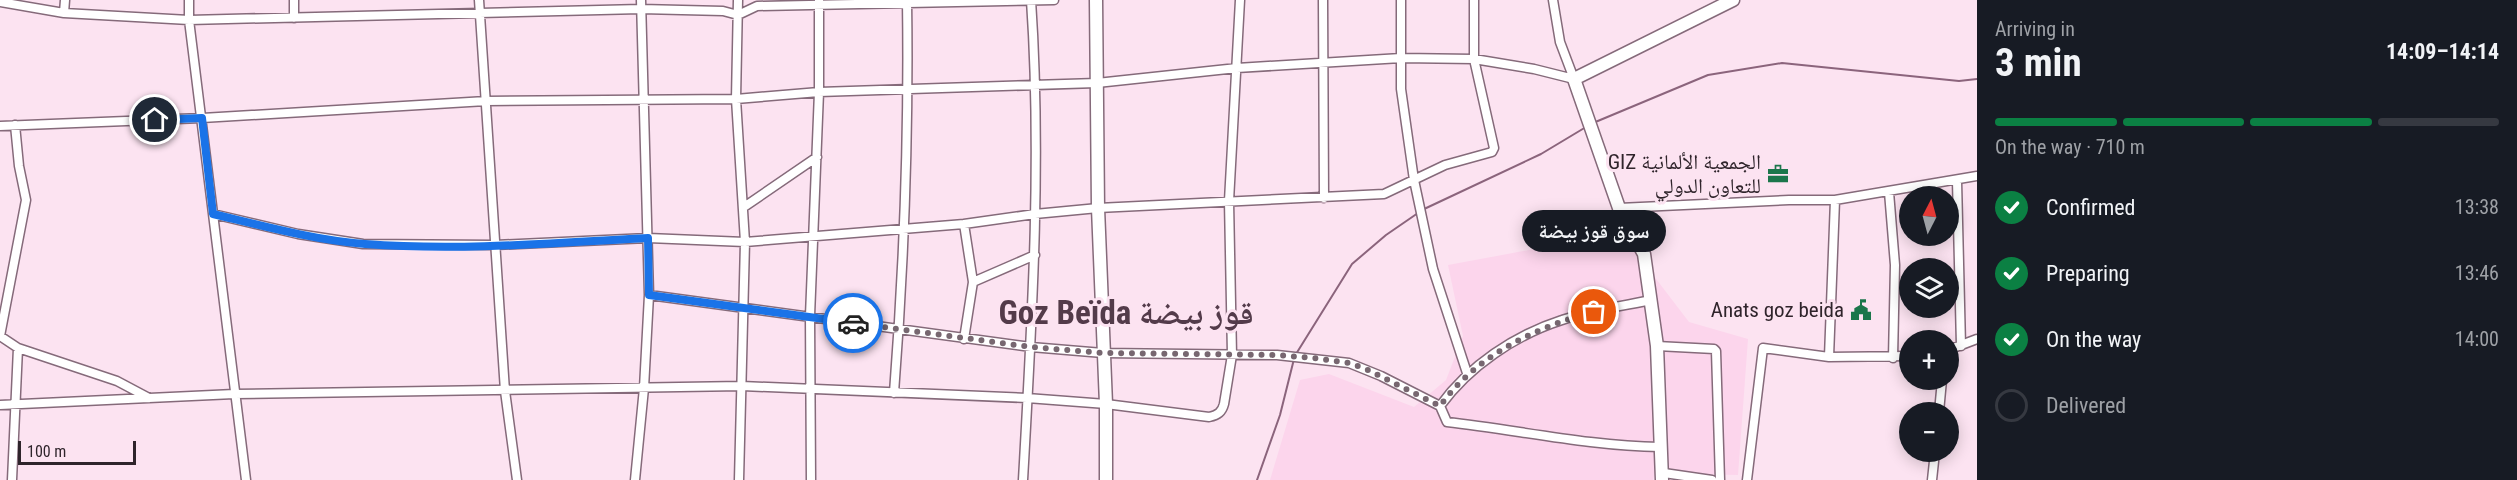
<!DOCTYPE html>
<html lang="en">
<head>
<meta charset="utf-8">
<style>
	:root { --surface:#171b24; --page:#20242c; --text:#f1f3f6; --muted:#9ea1a6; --line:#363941; --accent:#0b8043 }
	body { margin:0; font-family:"Roboto Condensed","Noto Naskh Arabic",sans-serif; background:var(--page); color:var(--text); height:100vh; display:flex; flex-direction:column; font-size:22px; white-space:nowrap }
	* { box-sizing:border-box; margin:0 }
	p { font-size:20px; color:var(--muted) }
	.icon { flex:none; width:33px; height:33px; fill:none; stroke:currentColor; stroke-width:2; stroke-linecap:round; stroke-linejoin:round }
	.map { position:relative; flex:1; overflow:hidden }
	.sheet { display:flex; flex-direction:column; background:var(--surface); width:540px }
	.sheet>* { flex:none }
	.needle { width:39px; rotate:6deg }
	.controls { position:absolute; left:1899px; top:186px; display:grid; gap:12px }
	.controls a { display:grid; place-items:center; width:60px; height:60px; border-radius:50%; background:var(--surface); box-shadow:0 3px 15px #0003; font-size:30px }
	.scale { position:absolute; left:18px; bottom:15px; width:118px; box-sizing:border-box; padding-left:6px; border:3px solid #2f242b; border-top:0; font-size:16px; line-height:21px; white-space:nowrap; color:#2f242b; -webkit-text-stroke:4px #fce3f1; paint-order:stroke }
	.pin { position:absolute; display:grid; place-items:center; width:51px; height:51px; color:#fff; margin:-26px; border:3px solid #fff; border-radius:50%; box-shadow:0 2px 6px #0007 }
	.courier { position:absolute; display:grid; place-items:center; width:60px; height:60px; margin:-30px; border:4px solid #1a73e8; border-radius:50%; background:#fff; color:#222; box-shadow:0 2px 8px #0007 }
	.bubble { position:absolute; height:42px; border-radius:21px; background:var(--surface); box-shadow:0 3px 15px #0003; font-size:20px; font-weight:700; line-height:42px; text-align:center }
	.head em { font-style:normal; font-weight:700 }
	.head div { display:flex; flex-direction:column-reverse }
	.head { display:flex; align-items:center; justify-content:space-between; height:102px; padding:0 18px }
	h1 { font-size:39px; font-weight:700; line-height:45px }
	.bar { display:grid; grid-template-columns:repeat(4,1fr); gap:9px 6px; align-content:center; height:72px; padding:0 18px }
	.bar i { height:8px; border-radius:4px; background:var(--line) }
	.bar .current { background:var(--accent) }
	.bar p { grid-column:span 4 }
	ol { padding:0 18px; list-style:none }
	li { display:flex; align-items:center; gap:18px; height:66px }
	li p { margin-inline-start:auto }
	li .icon { padding:6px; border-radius:50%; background:var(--accent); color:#fff; stroke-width:4 }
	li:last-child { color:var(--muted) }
	li i { width:33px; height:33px; border:3px solid var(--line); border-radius:50% }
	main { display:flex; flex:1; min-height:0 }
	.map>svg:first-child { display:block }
</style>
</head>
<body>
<main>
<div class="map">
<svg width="1977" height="480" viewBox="0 0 1977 480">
	<rect width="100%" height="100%" fill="#fce3f1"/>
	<path fill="#fcd5ec" d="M1621,233L1689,322L1748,339L1738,475L1655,473L1653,480H1270L1300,380L1329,374L1414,407L1446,380L1463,336L1448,265Z"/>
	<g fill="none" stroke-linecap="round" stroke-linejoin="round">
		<path stroke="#8b647c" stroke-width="2" d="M1593,123L1708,75L1782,63L1959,81L1977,79
			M1422,210L1541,154L1586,127
			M1296,354L1352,264L1386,235L1418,213
			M1257,480L1280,415L1294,359"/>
		<defs>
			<path id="street" d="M189,0V20L246,480
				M479,0L505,391L517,480
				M738,0L736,99L745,242L739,480
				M1323,0L1324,198
				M1401,0V89L1414,180L1433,269L1467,373
				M1553,0L1560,42L1574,79
				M0,2L64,13L189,20L641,9L723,11L738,15L757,6L1054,0
				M64,13L65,0
				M294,18V0
				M0,126L202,118L486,101L736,99L819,92L1097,83L1237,68L1401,58L1474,59L1534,69L1574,79
				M1957,181L1961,346
				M1889,192L1895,265L1893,358
				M744,207L817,157
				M1619,208L1789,200H1835L1977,176
				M213,214L298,234L363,244L495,245L648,238L745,242L964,224L1035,214L1098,208L1384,194L1445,165L1492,152L1494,148L1474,59V0
				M973,282L1035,255
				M649,295L1031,347L1103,353L1277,355L1349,363L1381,376L1440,406L1447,422C1518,430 1589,446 1660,447
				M0,336L26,200L19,166L15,125
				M0,336L18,348L12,480
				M964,339L973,282L964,224
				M1657,346L1714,349L1716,351L1720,480
				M18,348L117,381L149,398
				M1948,350L1977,339
				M1829,357L1835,200
				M894,393C904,264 909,130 907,0
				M0,405L234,394L742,386L1027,398L1106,404L1209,417C1218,415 1222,412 1224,404L1232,355L1229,201L1240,0
				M1440,406C1469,366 1515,335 1562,320C1591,310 1622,306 1652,300
				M1939,412L1942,380
				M1664,473L1712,480
				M635,480L644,388L649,295L641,0
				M811,480L810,316L819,92V0
				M1023,480C1032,320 1042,160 1031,0
				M1747,480L1763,348L1829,357L1910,356
				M1932,480L1935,452"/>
			<path id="secondary" d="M1096,0L1098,208L1106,404V480
				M1662,480L1657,346L1644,254L1619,208L1574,79L1733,0"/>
		</defs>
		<use href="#street" stroke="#856a7a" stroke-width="11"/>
		<use href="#secondary" stroke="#856a7a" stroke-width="15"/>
		<use href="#street" stroke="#fff" stroke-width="8"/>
		<use href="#secondary" stroke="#fff" stroke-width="12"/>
	</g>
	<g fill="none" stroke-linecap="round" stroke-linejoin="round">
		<path stroke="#776770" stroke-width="6" stroke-dasharray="0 10.8" d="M853,323L1031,347L1103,353L1277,355L1313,358L1349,363L1366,369L1440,406C1476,356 1535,327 1594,312"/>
		<path stroke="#1a73e8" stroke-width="8" d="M155,120L202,118L213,214C263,226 314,240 365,244C459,251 555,243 648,238L649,295L853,323"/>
	</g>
	<defs>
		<symbol id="office-bare" viewBox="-9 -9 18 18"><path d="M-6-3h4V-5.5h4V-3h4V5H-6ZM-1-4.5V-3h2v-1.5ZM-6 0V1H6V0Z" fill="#1b764b" stroke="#fce3f1" stroke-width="2.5" paint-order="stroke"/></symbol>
		<symbol id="civic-bare" viewBox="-9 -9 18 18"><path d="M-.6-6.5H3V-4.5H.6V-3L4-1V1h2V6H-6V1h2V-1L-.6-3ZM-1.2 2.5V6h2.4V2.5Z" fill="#1b764b" stroke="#fce3f1" stroke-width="2.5" paint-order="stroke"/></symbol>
	</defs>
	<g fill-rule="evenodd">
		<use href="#office-bare" x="1763" y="159" width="30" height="30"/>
		<use href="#civic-bare" x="1846" y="295" width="30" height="30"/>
	</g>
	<g text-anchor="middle" stroke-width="6" stroke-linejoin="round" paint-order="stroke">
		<g font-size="21" fill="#2f242b" stroke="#fce3f1" text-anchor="end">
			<text x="1761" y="169">GIZ الجمعية الألمانية<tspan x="1761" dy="24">للتعاون الدولي</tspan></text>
			<text x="1844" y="317">Anats goz beida</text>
		</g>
		<g font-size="33" font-weight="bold" fill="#533b4a" stroke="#fce3f1">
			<text x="1126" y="324">Goz Beïda قوز بيضة</text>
		</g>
	</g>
</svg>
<div class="controls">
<a><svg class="needle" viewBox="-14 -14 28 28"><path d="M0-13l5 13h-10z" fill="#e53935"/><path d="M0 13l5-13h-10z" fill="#9ea1a6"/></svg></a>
<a><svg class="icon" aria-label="layers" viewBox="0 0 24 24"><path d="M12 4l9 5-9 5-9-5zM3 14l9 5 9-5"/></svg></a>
<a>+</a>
<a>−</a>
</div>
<div class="scale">100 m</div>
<div class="pin" style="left:1594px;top:312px;background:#ea580c"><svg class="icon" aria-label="bag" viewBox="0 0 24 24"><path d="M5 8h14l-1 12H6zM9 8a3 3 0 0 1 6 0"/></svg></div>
<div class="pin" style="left:155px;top:120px;background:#1f2937"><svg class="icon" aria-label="home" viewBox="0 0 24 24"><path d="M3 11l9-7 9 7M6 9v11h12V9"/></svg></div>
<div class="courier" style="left:853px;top:323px"><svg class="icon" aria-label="car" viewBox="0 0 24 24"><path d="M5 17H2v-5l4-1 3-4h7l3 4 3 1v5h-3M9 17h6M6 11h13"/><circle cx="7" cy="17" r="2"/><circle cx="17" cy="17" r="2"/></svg></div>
<div class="bubble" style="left:1522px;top:210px;width:144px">سوق قوز بيضة</div>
</div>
<section class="sheet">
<div class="head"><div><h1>3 min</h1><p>Arriving in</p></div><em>14:09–14:14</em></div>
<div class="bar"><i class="current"></i><i class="current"></i><i class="current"></i><i></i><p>On the way · 710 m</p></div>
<ol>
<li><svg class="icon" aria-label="check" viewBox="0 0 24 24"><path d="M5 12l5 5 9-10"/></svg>Confirmed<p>13:38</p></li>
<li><svg class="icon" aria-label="check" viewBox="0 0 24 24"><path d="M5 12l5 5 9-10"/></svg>Preparing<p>13:46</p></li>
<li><svg class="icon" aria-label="check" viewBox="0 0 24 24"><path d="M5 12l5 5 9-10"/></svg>On the way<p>14:00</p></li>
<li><i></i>Delivered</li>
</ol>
</section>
</main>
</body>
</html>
